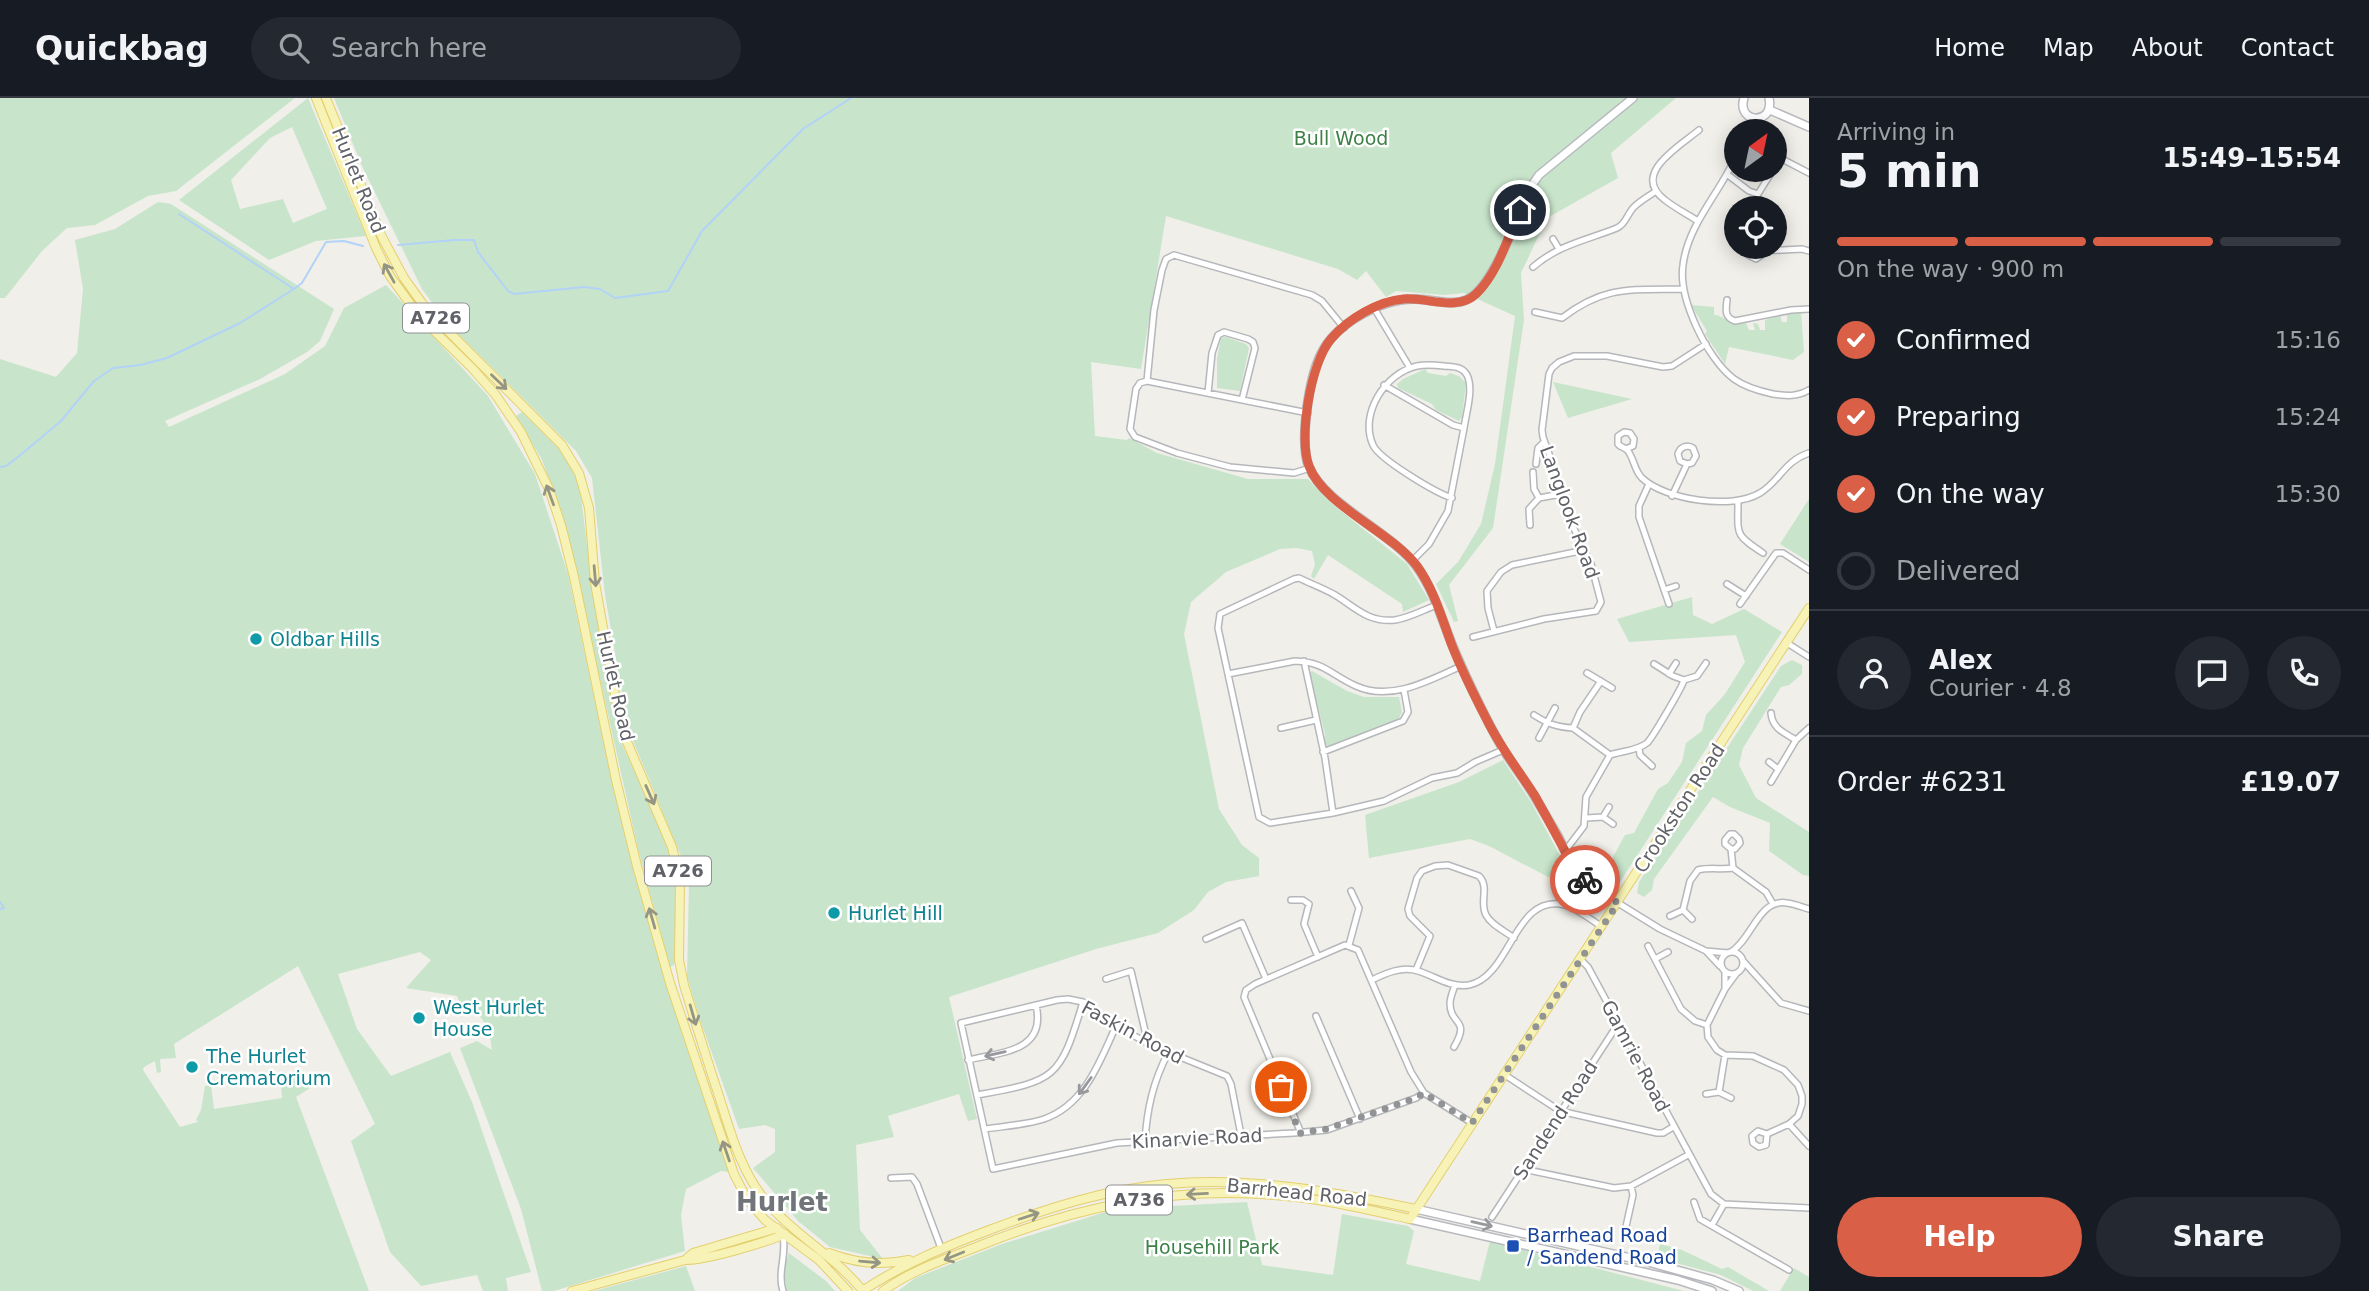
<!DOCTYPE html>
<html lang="en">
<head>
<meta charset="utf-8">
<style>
	:root { --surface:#171b24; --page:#242831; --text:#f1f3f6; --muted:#9ea1a6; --line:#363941; --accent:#d96046 }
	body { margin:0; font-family:"DejaVu Sans",sans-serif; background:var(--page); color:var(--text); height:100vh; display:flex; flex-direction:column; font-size:26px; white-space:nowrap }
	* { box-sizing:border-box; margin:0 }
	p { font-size:23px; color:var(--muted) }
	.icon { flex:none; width:38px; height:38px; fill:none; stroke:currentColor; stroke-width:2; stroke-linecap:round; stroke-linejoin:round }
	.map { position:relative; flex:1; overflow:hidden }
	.drawer { display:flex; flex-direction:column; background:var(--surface); width:560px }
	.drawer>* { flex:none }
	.needle { width:46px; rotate:33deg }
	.fabs { position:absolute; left:1724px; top:21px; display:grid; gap:14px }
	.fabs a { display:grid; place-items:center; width:63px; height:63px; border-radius:50%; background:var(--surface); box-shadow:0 4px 18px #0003; font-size:35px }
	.pin { position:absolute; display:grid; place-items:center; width:60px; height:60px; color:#fff; margin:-30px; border:4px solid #fff; border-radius:50%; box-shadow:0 2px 7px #0007 }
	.courier { position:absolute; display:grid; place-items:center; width:70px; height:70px; margin:-35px; border:5px solid #d96046; border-radius:50%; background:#fff; color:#222; box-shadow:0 2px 9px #0007 }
	.summary em { font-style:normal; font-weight:700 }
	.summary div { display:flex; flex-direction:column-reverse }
	.summary { display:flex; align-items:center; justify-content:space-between; height:119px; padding:0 28px }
	h1 { font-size:46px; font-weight:700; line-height:52px }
	.bar { display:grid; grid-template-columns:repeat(4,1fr); gap:10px 7px; align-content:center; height:84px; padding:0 28px }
	.bar i { height:9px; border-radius:5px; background:var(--line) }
	.bar .current { background:var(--accent) }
	.bar p { grid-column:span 4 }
	.line { display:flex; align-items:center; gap:18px; padding:0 28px; border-top:2px solid var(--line) }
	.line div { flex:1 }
	.round { display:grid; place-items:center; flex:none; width:74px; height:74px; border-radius:37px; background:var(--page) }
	ol { padding:0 28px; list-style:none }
	li { display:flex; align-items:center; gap:21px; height:77px }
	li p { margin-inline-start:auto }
	li .icon { padding:7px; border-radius:50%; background:var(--accent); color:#fff; stroke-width:4 }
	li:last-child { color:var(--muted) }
	li i { width:38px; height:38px; border:4px solid var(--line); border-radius:50% }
	.button { display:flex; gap:14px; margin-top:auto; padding:14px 28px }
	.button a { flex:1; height:80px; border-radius:42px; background:var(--accent); color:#fff; font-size:28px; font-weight:700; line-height:80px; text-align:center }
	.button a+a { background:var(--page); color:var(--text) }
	header { display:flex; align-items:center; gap:42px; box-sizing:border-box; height:98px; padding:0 35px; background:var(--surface); border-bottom:2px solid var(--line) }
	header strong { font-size:33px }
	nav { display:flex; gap:38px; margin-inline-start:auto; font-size:24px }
	.search { width:490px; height:63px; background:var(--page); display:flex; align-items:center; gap:18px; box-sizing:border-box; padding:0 24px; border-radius:38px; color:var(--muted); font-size:26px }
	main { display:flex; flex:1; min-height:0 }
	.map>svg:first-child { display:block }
</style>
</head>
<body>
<header>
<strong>Quickbag</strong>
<div class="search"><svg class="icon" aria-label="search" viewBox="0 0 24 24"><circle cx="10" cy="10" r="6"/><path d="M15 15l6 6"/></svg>Search here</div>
<nav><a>Home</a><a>Map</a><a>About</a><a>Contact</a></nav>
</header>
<main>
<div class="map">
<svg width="1809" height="1193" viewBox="0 0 1809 1193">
	<rect width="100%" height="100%" fill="#f0efe9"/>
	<path fill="#c8e5cb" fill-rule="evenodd" d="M0,0H295L176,93L148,98L95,127L67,130L42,153L5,200H0Z
		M308,0L366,138L316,143L269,162L179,102ZM292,29L327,111L293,125L283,101L240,111L231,82L270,40Z
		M334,0H1676L1611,55L1618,80L1547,120L1521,175L1524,222L1493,430L1449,487L1458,523L1454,524L1436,486L1458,464L1481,426L1495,366L1515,218L1464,195L1444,197L1396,193L1386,199L1366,173L1357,182L1338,171L1166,118L1141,271L1091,264L1095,338L1127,342L1129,340L1157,355L1248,381H1308L1331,405L1407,466L1429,502L1403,514L1402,506L1328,457L1314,481L1311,478L1315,466L1312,453L1297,450L1280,451L1226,474L1191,504L1184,536L1219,711L1242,747L1259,760V778L1226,784L1208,794L1194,812L1158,835L1096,851L949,899L977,1021L968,1023L959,996L888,1018L894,1039L856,1047L860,1132L883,1161L830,1149L798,1123L753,1070L775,1054V1031L765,1027L739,1031L699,919L687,878L689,787L685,768L628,631L605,497L592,380L576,353L447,225L422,191L362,68Z
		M158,104L171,106L334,211L320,243L307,254L260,281L165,323L169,329L285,276L325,248L344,210L386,187L488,298L535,376L568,476L602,637L627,742L729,1074L721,1073L686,1091L681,1117L685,1153L554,1193H542L521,1111L460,950L477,943L492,952L489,931L476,913L465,918L457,898L406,890L431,862L420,854L338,876L357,931L391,978L450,954L472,1004L531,1174L506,1180L508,1193H483L477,1177L421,1188L390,1154L351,1043L375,1026L298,868L174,946L176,960L160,961L161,974L157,975L155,963L144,969L143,972L180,1029L198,1024L196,1022L201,1012L205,988L211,987L214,1011L282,1000L280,977C294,978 301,979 310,990L296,999L369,1193H0V261L56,279L77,255L83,191L75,142L115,131Z
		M1691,207L1714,209V217C1726,218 1728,227 1746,225L1749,232H1755L1753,225L1758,226L1760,232H1765V222L1780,217L1782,224H1787V216L1801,214L1804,254L1793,262L1729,249L1725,266L1705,236L1707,233Z
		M1226,239L1246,246L1249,250L1240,293L1217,290V261L1221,240Z
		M1425,271L1428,275L1446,278L1450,275L1459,278L1466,285L1462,319L1459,323L1436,312L1432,306L1398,290L1397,286L1403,281Z
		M1553,284L1632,301L1568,320Z
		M522,314L563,355L571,369L580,390L593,497L619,640L667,744L677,783L674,867L670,869L638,751L566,428L542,362L516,318Z
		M1809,401V464L1780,446Z
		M1692,499L1693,517L1712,526L1744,511L1782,534L1618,787L1613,790L1606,787L1613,775V759L1625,737L1634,735L1658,691L1668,685L1682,664L1686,645L1702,633L1706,617L1725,596L1745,564L1736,537L1629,544L1617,521Z
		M1792,562L1802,567V576L1789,587L1781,589L1743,650L1739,667L1756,700L1809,734V778L1803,777L1769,753L1770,725L1730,709L1713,699L1654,781L1652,792L1644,799L1637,795L1639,784L1781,568Z
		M1312,573L1347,593L1364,599H1399L1402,614L1398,622L1330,649L1324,646L1325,636L1309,575Z
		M1503,662L1531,704L1571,778L1580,787L1601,799L1603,807L1598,815L1592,816L1567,801L1554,799L1552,781L1489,748L1470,741L1369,760L1365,717L1459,684Z
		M1247,1104L1262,1167L1333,1177L1342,1116L1408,1128L1414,1133L1406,1166L1480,1183L1490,1143L1684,1193H898L915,1180L1002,1146L1115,1111Z
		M1660,1146L1682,1152L1722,1171L1728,1169L1769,1193H1753L1721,1177L1657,1160Z
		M789,1155L826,1183L835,1193H787L783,1171Z
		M686,1168L695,1193H594Z
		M1794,1170L1809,1179V1193H1780Z"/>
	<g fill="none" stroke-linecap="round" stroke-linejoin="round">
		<path stroke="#b2d2f7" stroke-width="2" d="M179,116L294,191L302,185L326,144L344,143L363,148
			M398,147L454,142H474L478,154L508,193L514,196L584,189L600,191L615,200L668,193L702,133L803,31L851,0
			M0,369L6,368L18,359L61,323L94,283L113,270L140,267L167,260L240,225L294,191
			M0,804L4,810L0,811"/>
		<defs>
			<path id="street" d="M1746,33L1752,20
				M1736,58C1720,95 1688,126 1683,167C1678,200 1707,261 1734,281C1745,289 1759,293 1773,296C1787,298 1797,299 1809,292
				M1774,69L1779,63L1784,62L1809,75
				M1728,77L1749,93L1758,96L1773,72
				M1698,123C1687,116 1675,110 1665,102C1630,76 1680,48 1699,32
				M1553,141L1559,151
				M1750,149L1748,157L1756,161L1762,157L1760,149
				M1762,153L1802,151L1809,153
				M1533,169C1558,147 1587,142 1617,130C1626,126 1627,116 1634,109C1640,103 1649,98 1656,93
				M1727,202C1726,212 1724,219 1735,223L1791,212L1809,211
				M1374,210L1410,270
				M1535,214L1562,220C1605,187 1631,192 1682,191
				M1147,283L1154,212L1162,172L1166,161L1174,157L1312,197L1322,203L1344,230
				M1147,283L1140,285L1136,291L1130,331L1135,339L1177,355L1230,369L1294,375L1310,370
				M1147,283L1308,315
				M1384,287L1453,327L1464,330L1448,413L1429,446L1412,463
				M1208,295L1212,255L1218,237L1224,234L1248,241L1253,244L1255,250L1242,302
				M1626,351L1633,348L1634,341L1630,335L1624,334L1618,338V346C1620,349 1624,349 1627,352C1634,359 1634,373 1642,380C1665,402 1732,412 1760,395C1780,383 1784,363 1809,355
				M1536,366L1538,350L1544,344
				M1533,374L1534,391L1539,400
				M1649,386L1639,408V419L1669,506
				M1672,398L1687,366L1692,365L1696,358L1693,350C1687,346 1680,349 1678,356L1680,363L1687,366
				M1452,400C1436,395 1379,361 1373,347C1359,316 1385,275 1417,268C1426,266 1435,267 1444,268C1453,269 1462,268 1467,277C1474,291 1466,315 1464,330
				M1738,403C1738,437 1734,436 1763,455
				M1530,427L1529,411L1539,400L1561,396
				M1727,486L1746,498
				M1664,492L1676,488
				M1740,506L1776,455H1783L1809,472
				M1437,507C1423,512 1409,520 1395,522C1368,525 1355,509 1335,497C1323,490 1311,486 1299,480L1294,481L1220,516L1218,530L1259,719L1270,725L1333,715L1384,703L1432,680L1457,675L1475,664L1503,652
				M1494,533L1488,510L1487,493L1501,474L1512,467L1585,452
				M1473,539L1544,521L1596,513L1601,504L1591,466L1567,416L1555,373L1543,339L1542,332L1549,276L1552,270L1559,264L1574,258H1607L1663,269L1672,268L1706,246
				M1787,545L1809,559
				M1304,563L1325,660L1333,715
				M1587,575L1612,590
				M1228,576L1295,563C1325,564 1331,577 1356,588C1391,604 1430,582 1461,568
				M1669,576L1676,565
				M1684,582L1697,578L1706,565
				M1601,583L1580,614L1573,630L1610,657
				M1771,615C1772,630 1784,635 1796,642
				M1534,617C1548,626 1557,629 1573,630
				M1281,630L1316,622
				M1539,640L1555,610
				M1639,650L1640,657L1652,668
				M1323,654L1403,623L1408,614L1404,592
				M1769,664L1778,671
				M1771,684L1796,642L1809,630
				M1603,719L1609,709
				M1586,720L1603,719L1613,726
				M1731,751H1735L1740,745L1739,741L1734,736H1730L1725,742V746L1731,751L1733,770
				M1565,753L1584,728L1586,699L1610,657C1621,653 1637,653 1647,645C1651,642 1683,588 1684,582L1673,578L1654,566
				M1291,802H1303L1309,806L1304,826L1318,859
				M1618,805L1660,831L1706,853
				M1683,812L1690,783L1698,772C1710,769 1721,772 1733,770L1766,794L1773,806
				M1670,818L1683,812L1692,821
				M1206,841L1242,825L1266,881
				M1349,847L1359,810L1351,793
				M1648,848L1681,911L1695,923L1707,927
				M1721 865a11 11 0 1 1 22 0a11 11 0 1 1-22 0Z
				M1731,854C1752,841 1759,800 1787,805C1795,806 1802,809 1809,811
				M1580,861L1588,869L1711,1096L1724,1106L1809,1110
				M1655,861L1668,854
				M1743,863L1781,905L1809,913
				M1720,868L1706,853L1728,855
				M1416,872L1430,838L1410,818L1408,811L1417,780L1422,773L1435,768L1448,767L1479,778C1490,789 1479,804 1486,817C1491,827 1505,833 1514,840
				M1725,874V891L1736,876
				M1106,881L1131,873L1146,937L1142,942
				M1372,882C1386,875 1402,868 1418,873C1435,878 1450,890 1469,887C1511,879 1514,794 1565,807C1578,811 1590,821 1602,829
				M1725,891L1707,927L1708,939L1717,952L1725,957L1753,958L1784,972L1798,987L1802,998V1006L1798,1018L1789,1026L1767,1036L1758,1033L1752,1038L1753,1045L1759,1049L1766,1047L1767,1036
				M1316,918L1360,1021
				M1454,949C1471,920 1450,928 1450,905C1450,900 1453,893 1455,887
				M968,962C1001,954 1047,954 1036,907
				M1505,977L1560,1013L1657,1035H1663L1673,1029
				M1719,994L1725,957
				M1706,996L1719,994L1731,1000
				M977,997C1056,983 1060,981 1083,904
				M1789,1026L1809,1048
				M985,1031C1004,1028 1026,1027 1044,1021C1085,1007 1100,963 1116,928
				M1301,1035L1244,899L1246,892L1255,886L1345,847L1358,852L1411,974L1424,995
				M1241,1037L1231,986L1227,978L1153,948L1116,928L1083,904L1068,901L1057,902L961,925L993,1071L1117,1045L1294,1035L1327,1032L1416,1000L1424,995L1472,1025
				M1145,1043C1147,1011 1153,984 1168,955
				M1523,1071L1614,1090L1631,1088L1688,1057
				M891,1080L912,1079L917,1086L941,1150
				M1631,1088L1633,1097L1625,1133L1633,1136
				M1694,1104L1700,1121L1789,1172
				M1492,1119L1618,926
				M1712,1127L1724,1106
				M783,1138C787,1157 777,1174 783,1193"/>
			<path id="secondary" d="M1744,0C1736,26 1775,28 1769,0
				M1770,12L1809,29
				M1618,805C1605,797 1590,788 1579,777C1570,767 1565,752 1559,740C1551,726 1543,713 1535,699C1525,682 1513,667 1503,651C1485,620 1470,588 1456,556C1443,527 1436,495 1417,469C1392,434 1325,407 1309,369C1299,344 1309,280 1321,256C1335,226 1381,201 1413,201C1432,200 1457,212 1474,197C1496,179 1518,118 1530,90L1539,77L1633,0
				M1416,1111L1648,1164L1713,1182L1739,1193
				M1410,1121L1678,1182L1712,1193"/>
			<path id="primary" d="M316,0L376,150L390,178L419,218L472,270L495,296L521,334L549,391L561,427L574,479L616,682L637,768L670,885L734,1076L747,1101L765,1122L819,1162L848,1193
				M326,0L382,139L404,180L422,205L442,227L562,347L579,375L589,410L595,485L616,602L627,644L672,749L680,781L679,862L684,887C695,923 706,959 718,995C730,1032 740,1072 765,1102C794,1137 835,1158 863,1193
				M829,1155C855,1165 881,1168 909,1162
				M685,1162L693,1155L777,1130
				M572,1193L685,1162C707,1162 764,1145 785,1136
				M862,1193C905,1165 944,1149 992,1131C1048,1110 1107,1091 1167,1086C1250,1078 1335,1094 1416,1111
				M883,1193C913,1171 949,1160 984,1146C1076,1109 1174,1088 1274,1097C1320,1100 1365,1111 1410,1121L1809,510"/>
		</defs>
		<use href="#street" stroke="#b5b7bb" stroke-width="8"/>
		<use href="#secondary" stroke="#b7b9be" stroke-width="10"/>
		<use href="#primary" stroke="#e4cf6e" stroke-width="10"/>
		<use href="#street" stroke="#fff" stroke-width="5"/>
		<use href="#secondary" stroke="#fff" stroke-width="7"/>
		<use href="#primary" stroke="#f7f3b6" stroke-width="8"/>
	</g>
	<defs><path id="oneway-shaft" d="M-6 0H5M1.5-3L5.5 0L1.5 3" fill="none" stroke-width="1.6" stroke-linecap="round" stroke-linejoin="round" transform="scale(1.75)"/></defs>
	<g stroke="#959583">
		<use href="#oneway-shaft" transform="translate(389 175) rotate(-119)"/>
		<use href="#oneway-shaft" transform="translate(499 284) rotate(44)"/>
		<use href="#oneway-shaft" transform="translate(550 397) rotate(-110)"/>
		<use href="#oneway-shaft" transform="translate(595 478) rotate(85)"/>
		<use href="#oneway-shaft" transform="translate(650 697) rotate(66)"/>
		<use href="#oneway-shaft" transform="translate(652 820) rotate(-106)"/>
		<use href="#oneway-shaft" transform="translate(693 917) rotate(74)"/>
		<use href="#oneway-shaft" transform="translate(726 1053) rotate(-109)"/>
		<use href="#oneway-shaft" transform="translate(1197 1096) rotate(177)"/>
		<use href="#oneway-shaft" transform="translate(1029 1118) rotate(-18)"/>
		<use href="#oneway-shaft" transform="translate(954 1158) rotate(158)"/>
		<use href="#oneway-shaft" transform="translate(870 1164) rotate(5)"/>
	</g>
	<g stroke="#98999c">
		<use href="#oneway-shaft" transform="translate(995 956) rotate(167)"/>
		<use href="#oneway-shaft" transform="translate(1085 988) rotate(126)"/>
		<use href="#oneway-shaft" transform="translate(1482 1126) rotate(13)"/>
	</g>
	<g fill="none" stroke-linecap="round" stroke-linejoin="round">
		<path stroke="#929394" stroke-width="7" stroke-dasharray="0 12.6" d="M1281,989L1300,1035L1327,1031L1416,1000L1424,995L1472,1025L1618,805L1585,782"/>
		<path stroke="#d96046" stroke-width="9" d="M1520,112C1508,139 1498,175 1476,196C1457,214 1427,199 1404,201C1378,203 1348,221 1331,241C1311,264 1298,340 1309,368C1324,408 1390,433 1417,468C1433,490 1442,520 1451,545C1461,571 1474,597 1487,622C1500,649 1519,673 1535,698C1549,723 1562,748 1576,773L1585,782"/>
	</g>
	<g fill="#0f9aa8" stroke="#fff" stroke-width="2.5">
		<circle cx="256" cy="541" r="7"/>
		<circle cx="834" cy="815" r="7"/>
		<circle cx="419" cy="920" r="7"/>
		<circle cx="192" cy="969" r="7"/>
	</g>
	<rect fill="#1a4fb4" stroke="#fff" stroke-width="2.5" x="1506" y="1141" width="14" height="14" rx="3.5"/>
	<g text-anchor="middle" stroke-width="5" stroke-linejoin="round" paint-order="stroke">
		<g fill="#fff" stroke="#909195" stroke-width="2">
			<rect x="403" y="205.5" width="66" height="29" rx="5"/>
			<rect x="645" y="758.5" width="66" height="29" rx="5"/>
			<rect x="1106" y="1087.5" width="66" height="29" rx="5"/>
		</g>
		<g font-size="18" font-weight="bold" fill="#606267">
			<text x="436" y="226">A726</text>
			<text x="678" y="779">A726</text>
			<text x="1139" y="1108">A736</text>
		</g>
		<g font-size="19" fill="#3e8047" stroke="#fff">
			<text x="1341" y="47">Bull Wood</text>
			<text x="1212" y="1156">Househill Park</text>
		</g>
		<g font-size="19" fill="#606267" stroke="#fff">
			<text transform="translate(359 82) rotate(68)" y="7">Hurlet Road</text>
			<text transform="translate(1570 414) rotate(70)" y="7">Langlook Road</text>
			<text transform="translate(616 588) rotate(77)" y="7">Hurlet Road</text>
			<text transform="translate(1679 710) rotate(-57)" y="7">Crookston Road</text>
			<text transform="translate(1133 934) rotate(28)" y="7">Faskin Road</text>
			<text transform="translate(1636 958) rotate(62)" y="7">Gamrie Road</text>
			<text transform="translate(1555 1022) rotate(-57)" y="7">Sandend Road</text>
			<text transform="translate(1197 1040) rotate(-3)" y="7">Kinarvie Road</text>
			<text transform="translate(1297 1094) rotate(6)" y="7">Barrhead Road</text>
		</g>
		<g font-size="19" fill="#0d838f" stroke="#fff" text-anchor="start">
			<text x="270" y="548">Oldbar Hills</text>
			<text x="848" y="822">Hurlet Hill</text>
			<text x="433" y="916">West Hurlet<tspan x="433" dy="22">House</tspan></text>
			<text x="206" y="965">The Hurlet<tspan x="206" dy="22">Crematorium</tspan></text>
		</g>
		<g font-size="19" fill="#164399" stroke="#fff" text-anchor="start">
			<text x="1527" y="1144">Barrhead Road<tspan x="1527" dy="22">/ Sandend Road</tspan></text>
		</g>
		<g font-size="26" font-weight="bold" fill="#717479" stroke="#fff">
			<text x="782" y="1113">Hurlet</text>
		</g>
	</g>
</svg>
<div class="fabs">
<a><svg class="needle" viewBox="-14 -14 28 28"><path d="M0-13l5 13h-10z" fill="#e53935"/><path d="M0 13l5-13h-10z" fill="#9ea1a6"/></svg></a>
<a><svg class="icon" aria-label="locate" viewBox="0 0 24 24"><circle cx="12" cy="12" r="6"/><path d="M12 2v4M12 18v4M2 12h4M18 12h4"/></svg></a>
</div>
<div class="pin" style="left:1281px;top:989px;background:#ea580c"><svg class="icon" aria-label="bag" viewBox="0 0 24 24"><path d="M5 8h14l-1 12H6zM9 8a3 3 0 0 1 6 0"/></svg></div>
<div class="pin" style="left:1520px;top:112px;background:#1f2937"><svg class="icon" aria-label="home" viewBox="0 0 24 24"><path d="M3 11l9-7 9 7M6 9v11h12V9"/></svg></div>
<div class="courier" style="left:1585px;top:782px"><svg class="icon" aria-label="bike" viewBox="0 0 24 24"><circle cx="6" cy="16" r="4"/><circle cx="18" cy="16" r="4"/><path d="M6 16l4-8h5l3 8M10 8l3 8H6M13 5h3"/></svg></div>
</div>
<section class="drawer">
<div class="summary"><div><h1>5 min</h1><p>Arriving in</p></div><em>15:49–15:54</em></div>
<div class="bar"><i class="current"></i><i class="current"></i><i class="current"></i><i></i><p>On the way · 900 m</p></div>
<ol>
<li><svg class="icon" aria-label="check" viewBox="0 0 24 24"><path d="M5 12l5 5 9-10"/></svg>Confirmed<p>15:16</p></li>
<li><svg class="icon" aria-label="check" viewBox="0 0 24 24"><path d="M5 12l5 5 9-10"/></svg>Preparing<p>15:24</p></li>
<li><svg class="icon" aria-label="check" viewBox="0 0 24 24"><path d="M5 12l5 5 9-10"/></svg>On the way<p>15:30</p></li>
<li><i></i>Delivered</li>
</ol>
<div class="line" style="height:126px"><a class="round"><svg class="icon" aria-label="person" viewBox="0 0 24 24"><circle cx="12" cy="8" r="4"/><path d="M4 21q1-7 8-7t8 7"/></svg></a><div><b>Alex</b><p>Courier · 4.8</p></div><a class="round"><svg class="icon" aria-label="chat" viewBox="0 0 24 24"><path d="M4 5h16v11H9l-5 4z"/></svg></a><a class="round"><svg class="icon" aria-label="phone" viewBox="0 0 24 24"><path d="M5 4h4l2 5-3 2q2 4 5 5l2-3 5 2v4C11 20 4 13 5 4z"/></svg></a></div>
<div class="line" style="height:91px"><div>Order #6231</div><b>£19.07</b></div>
<div class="button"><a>Help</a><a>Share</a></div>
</section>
</main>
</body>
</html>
